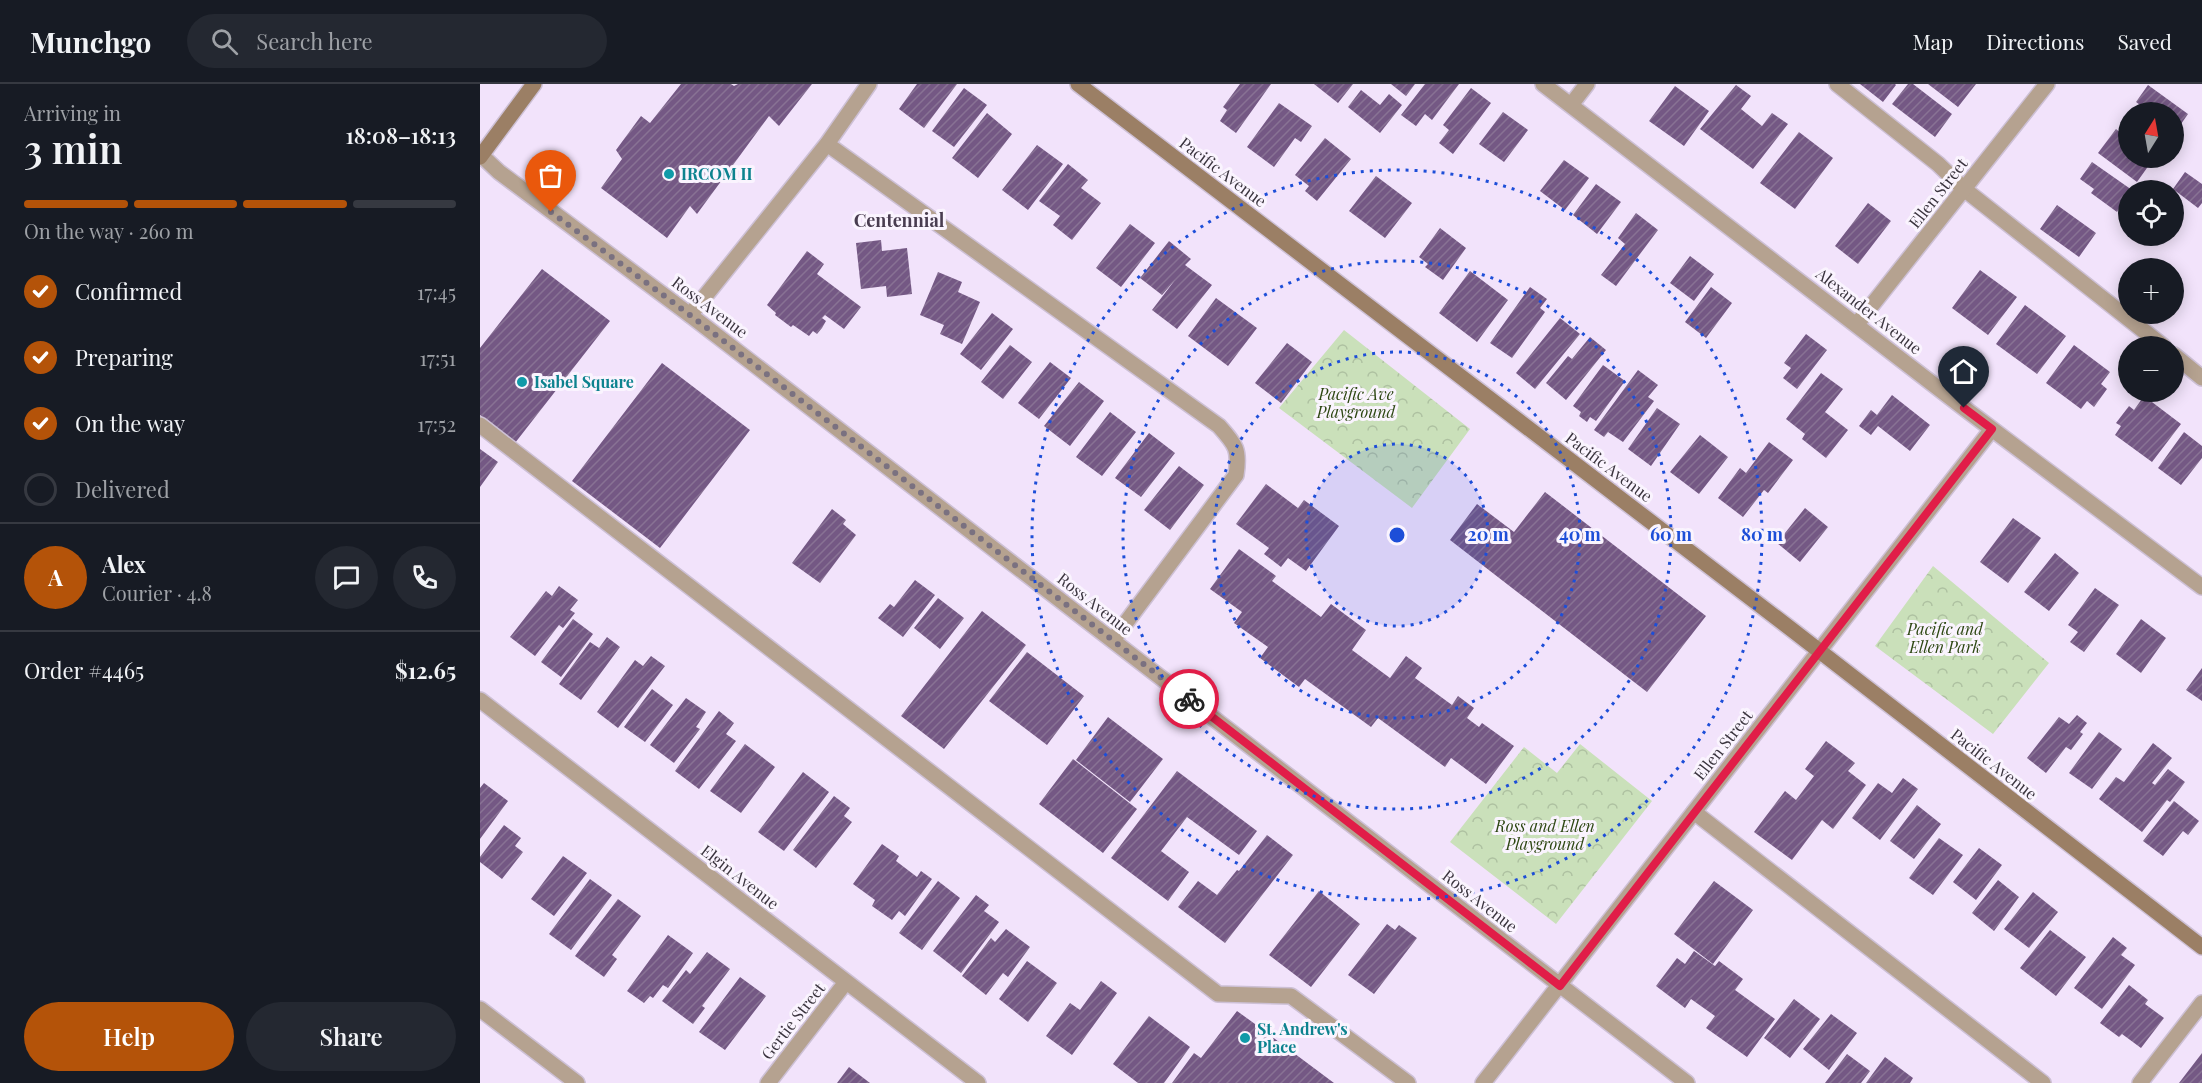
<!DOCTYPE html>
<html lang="en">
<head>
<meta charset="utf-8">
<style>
	:root { --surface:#171b24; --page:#242831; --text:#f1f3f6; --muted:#9ea1a6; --line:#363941; --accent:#b45309 }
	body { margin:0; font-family:"Playfair Display",serif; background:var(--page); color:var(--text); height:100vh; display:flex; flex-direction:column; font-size:22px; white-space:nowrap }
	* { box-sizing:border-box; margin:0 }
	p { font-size:20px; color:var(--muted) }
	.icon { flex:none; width:33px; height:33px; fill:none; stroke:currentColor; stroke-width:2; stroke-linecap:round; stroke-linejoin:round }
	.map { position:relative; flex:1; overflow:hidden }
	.sheet { display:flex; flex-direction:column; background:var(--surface); width:480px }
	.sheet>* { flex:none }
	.needle { width:39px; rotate:11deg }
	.controls { position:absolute; left:1638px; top:18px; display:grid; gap:12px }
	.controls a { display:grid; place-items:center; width:66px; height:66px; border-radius:50%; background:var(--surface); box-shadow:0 3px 15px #0003; font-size:30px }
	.pin { position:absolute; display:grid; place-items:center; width:51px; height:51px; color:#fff; margin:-62px -26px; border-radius:50% 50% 50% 0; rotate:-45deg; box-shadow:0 0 6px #0007 }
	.pin .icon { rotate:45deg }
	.courier { position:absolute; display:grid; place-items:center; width:60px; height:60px; margin:-30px; border:4px solid #e11d48; border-radius:50%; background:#fff; color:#222; box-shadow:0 2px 8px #0007 }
	.headline em { font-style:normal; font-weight:600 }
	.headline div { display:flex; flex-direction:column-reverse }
	.headline { display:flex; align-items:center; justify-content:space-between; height:102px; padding:0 24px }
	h1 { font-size:39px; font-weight:600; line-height:45px }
	.bar { display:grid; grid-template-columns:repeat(4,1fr); gap:9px 6px; align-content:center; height:72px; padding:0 24px }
	.bar i { height:8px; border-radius:4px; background:var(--line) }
	.bar .selected { background:var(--accent) }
	.bar p { grid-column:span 4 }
	.line { display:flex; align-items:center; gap:15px; padding:0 24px; border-top:2px solid var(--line) }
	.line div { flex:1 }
	.round { display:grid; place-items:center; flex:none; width:63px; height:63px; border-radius:32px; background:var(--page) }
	ol { padding:0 24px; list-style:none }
	li { display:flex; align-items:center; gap:18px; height:66px }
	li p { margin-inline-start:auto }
	li .icon { padding:6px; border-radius:50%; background:var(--accent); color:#fff; stroke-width:4 }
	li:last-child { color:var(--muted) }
	li i { width:33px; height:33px; border:3px solid var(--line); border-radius:50% }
	.action { display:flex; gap:12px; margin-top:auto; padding:12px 24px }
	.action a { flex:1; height:69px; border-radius:36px; background:var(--accent); color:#fff; font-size:24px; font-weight:600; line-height:69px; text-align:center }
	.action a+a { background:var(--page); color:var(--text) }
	header { display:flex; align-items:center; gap:36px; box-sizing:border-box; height:84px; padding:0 30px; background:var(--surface); border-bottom:2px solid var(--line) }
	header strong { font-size:28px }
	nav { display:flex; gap:33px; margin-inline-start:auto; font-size:21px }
	.search { width:420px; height:54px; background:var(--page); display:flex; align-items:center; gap:15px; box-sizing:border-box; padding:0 21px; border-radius:33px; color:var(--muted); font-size:22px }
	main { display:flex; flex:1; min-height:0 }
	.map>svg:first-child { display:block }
</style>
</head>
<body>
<header>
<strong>Munchgo</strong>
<div class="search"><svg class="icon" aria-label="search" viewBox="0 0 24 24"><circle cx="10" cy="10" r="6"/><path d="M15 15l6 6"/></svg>Search here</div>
<nav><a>Map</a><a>Directions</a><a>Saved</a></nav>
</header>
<main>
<section class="sheet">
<div class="headline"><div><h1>3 min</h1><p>Arriving in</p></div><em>18:08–18:13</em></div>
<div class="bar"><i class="selected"></i><i class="selected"></i><i class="selected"></i><i></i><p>On the way · 260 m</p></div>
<ol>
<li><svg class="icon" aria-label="check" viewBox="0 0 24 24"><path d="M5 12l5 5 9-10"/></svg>Confirmed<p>17:45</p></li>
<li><svg class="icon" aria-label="check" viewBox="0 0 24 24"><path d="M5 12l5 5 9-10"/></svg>Preparing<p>17:51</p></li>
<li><svg class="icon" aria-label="check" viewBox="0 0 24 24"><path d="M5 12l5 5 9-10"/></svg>On the way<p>17:52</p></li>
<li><i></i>Delivered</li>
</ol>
<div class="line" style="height:108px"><b class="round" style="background:var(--accent);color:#fff">A</b><div><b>Alex</b><p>Courier · 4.8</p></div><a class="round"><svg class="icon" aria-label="chat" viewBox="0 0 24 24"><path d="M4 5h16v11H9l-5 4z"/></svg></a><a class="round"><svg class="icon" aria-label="phone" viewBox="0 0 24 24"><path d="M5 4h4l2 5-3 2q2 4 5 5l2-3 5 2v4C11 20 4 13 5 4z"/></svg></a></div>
<div class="line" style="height:78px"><div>Order #4465</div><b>$12.65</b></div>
<div class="action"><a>Help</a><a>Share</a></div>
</section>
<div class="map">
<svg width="1722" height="999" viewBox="0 0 1722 999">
	<defs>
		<pattern id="forest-crowns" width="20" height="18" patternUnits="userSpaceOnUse" patternTransform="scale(1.5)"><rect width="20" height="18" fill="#cae0ba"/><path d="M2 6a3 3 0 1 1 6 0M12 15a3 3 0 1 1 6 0" fill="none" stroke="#aec1a1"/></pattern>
		<pattern id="building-hatch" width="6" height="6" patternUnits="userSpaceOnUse" patternTransform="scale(1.5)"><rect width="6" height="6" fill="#745884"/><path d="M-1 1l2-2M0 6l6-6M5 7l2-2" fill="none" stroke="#887294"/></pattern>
	</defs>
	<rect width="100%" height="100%" fill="#f2e3fb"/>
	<path fill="url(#forest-crowns)" d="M864,246L990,345L932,424L799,324Z
		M1453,482L1569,579L1513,650L1395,562Z
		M1100,660L1172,717L1076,840L970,758L1044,663L1077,689Z"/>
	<path fill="url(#building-hatch)" d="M201,0H251L254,2L258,0H332L299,42L289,32L217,130L210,122L187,154L121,104L142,75L136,66L161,32L170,39Z
		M437,0H477L444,44L419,25Z
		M760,0H791L756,49L740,37L747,26L743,23Z
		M834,0H873L858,19Z
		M911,0H935L926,12Z
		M945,0H979L952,36L945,30L936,42L921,31Z
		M1380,0H1415L1416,1L1403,18Z
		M1428,0H1433L1472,30L1455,53L1412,20Z
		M1448,0H1496L1478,23Z
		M1256,1L1271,12L1261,25L1282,42L1292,29L1308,40L1273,85L1220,45Z
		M1668,1L1708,30L1694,50V28H1670L1656,18Z
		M1195,2L1229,27L1204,62L1169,37Z
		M484,4L507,21L474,63L452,47Z
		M991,4L1011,19L973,70L959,59L969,46L963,41Z
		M881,6L900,21L909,10L922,21L900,49L868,23Z
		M799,19L832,42L821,58L815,54L794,83L767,63Z
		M1023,28L1048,46L1024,78L999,60Z
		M507,29L532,50L498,94L472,74Z
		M1636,45L1648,55V74H1674L1657,98L1618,69Z
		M1319,48L1353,74L1315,125L1280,99Z
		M845,54L871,75L837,117L825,107L829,102L815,91Z
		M557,61L583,80L548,126L522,106Z
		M1084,76L1109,94L1085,126L1060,107Z
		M1612,78L1652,106H1648V113L1637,128L1611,109L1614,105L1600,95Z
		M588,80L608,96L601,104L621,119L592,156L573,141L580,132L559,117Z
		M1705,88L1722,100V119L1718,124L1693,105Z
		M896,92L932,119L905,154L869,127Z
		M1116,100L1141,118L1117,150L1093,131Z
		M1388,119L1411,137L1378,180L1355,162Z
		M1577,121L1616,149L1599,173L1560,145Z
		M1156,129L1178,146L1136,202L1121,191L1145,160L1138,154Z
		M650,140L675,159L641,203L616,184Z
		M960,144L986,164L963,196L945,183L948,180L939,173Z
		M401,156L402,167L427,164L432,210L407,213L406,202L381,205L376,159Z
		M689,157L711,175L705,181L732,201L697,245L672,226L695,196L682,211L660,194Z
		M327,167L344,180L337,190L381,223L364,245L345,231L342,234L346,237L342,244L337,250L333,247L329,252L313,241L311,243L295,231L296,229L287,221Z
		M1210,172L1234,190L1214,217L1190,199Z
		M62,185L130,237L35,359L0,331V264Z
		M1500,186L1537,213L1508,251L1472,224Z
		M990,187L1028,216L997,258L959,229Z
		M458,188L482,198L478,208L500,218L482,260L460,250L464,241L440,231Z
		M1050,203L1067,215L1060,224L1065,228L1032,274L1010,259Z
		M1231,203L1252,219L1226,254L1205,238Z
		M736,214L777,244L748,282L708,252Z
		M1545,221L1586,252L1557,290L1516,260Z
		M512,229L533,245L501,286L480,270Z
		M1080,234L1100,250L1055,305L1036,289Z
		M1326,250L1347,266L1317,305L1303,294L1311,284L1304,279Z
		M1110,253L1126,266L1086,316L1066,299L1088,272L1092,275Z
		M807,259L832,278L801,319L775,299Z
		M530,261L552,278L523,315L501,298Z
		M1594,261L1630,288L1621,300L1627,305L1614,323L1607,317L1601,325L1566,299Z
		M570,278L591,294L559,335L538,319Z
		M182,279L270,346L180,464L92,397Z
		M1123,281L1145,297L1116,337L1110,333L1107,338L1099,332L1101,328L1093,322Z
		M1158,286L1178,301L1168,313L1174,317L1143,358L1128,348L1124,353L1114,346Z
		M1341,289L1363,305L1345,328L1368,346L1346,374L1322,355L1325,350L1306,335Z
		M599,298L624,317L590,362L564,342Z
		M1412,311L1450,341L1430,367L1398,342L1391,351L1379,342L1391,326L1397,331Z
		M1664,312L1701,340L1672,378L1635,351L1641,342L1636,339L1649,322L1654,326Z
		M1177,324L1200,340L1171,382L1148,365Z
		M630,328L656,348L622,392L596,373Z
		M1704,348L1722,362V374L1701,401L1678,384Z
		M669,349L695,369L661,413L635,394Z
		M1220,351L1248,373L1219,410L1190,388Z
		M1289,358L1313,376L1288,409L1284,406L1263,433L1238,414L1260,384L1266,389Z
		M0,365L18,378L0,403Z
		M699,382L724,401L690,446L664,426Z
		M786,400L818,424L824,416L859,442L826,487L808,474L801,483L784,470L789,464L756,440Z
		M1065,408L1226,532L1167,608L970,456L997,420L1034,448Z
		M1325,424L1348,443L1320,478L1297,459Z
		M352,425L366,436L363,440L376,451L340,499L312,479Z
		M1533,434L1561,454L1528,499L1500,478Z
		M759,465L796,492L792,497L841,533L851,520L886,546L872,566L910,594L926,572L942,584L935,594L972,621L978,612L994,624L987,634L999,643L1002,639L1034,662L1006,700L971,674L965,683L898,634L891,643L825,595L819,603L780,574L788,563L754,539L762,528L730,505Z
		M1575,469L1599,489L1569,527L1544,508Z
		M435,496L455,511L423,553L398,534L410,520L414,523Z
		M79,502L98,516L90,526L95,529L83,544L79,541L55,572L30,553L66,507L72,512Z
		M1615,504L1639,521L1604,568L1590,558L1598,548L1588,541Z
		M458,514L484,534L460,565L434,544Z
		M502,527L546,561L464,665L421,632Z
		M93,535L113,550L81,593L61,578Z
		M1661,535L1686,554L1661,589L1636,570Z
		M127,553L140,563L101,616L79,600L110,558L119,564Z
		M547,568L604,612L567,661L509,617Z
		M171,572L185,582L138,644L117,628L155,576L163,582Z
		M1722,584V617L1706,606Z
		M172,605L193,621L165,658L144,643Z
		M206,614L226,628L216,643L220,645L194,679L170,661Z
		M239,627L254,639L246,650L256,657L219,705L195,687Z
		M1597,631L1607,639L1600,648L1603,650L1591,666L1586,663L1566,689L1547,674L1579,633L1589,640Z
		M628,633L683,675L650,718L596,676Z
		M1619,648L1642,665L1612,705L1589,689Z
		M1346,657L1375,679L1368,687L1386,701L1353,745L1342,736L1312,776L1274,748L1305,707L1316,716L1334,692L1325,685Z
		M1673,659L1692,674L1672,699L1675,701L1688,685L1705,698L1690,718L1687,716L1662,748L1619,715L1636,693L1644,698Z
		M265,660L295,683L261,729L230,707Z
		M593,675L657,725L623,769L559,720Z
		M697,687L777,747L759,771L707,733L681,767L709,788L688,817L631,774Z
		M323,688L349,708L304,767L278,748Z
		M1423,694L1438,705L1400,756L1372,734L1398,699L1412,709Z
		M4,699L28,717L0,755V704Z
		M354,712L370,724L364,732L372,738L336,784L313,766Z
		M1694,717L1719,737L1708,751L1703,747L1683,772L1663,757Z
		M1437,721L1461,740L1434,775L1410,757Z
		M24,741L41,754L35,762L43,768L22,795L0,778V773Z
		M787,751L813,771L745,859L698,823L718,797L737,811L757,786L759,787Z
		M1459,754L1483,771L1453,811L1429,794Z
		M402,760L419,772L416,777L437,793L441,787L452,795L425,832L419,827L412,836L392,822L395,816L373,800Z
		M1499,764L1522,781L1496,816L1473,798Z
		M83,772L107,789L74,832L51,815Z
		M110,795L132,811L91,866L69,850Z
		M1518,796L1539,813L1514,847L1492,829Z
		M458,797L480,814L442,866L419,849Z
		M1234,797L1273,826L1233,880L1194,850Z
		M839,807L880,840L831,903L789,871Z
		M1553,808L1578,828L1549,864L1524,845Z
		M496,811L509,821L504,827L519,838L481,889L453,867Z
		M138,815L161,832L132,871L137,875L124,893L95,872Z
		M907,840L915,846L919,841L937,854L894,910L868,891Z
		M526,845L550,863L528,893L523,889L506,911L482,892L511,854L515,858Z
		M1570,846L1606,873L1576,912L1540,884Z
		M188,851L213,869L188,904L183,901L173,914L170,912L164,919L147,907Z
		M1633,853L1647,864L1641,871L1655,881L1622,925L1594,904Z
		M1214,867L1235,882L1239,877L1263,895L1255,906L1295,935L1267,973L1226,944L1235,932L1211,915L1205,924L1176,902L1197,874L1205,880Z
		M227,868L250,885L222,922L225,924L213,940L182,917L206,886L210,890Z
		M547,877L577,899L548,938L519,915Z
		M260,893L286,912L245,966L219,948Z
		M621,897L637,909L592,971L566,952L590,919L600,926Z
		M1649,901L1668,916L1665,920L1684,934L1661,964L1642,950L1639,953L1620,939Z
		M1314,915L1340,935L1310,974L1284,954Z
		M757,927L775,940L854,999H692L714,969L721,974Z
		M1351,930L1377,949L1349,986L1323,965Z
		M669,932L710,963L684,999H658L633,980Z
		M1722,969V999H1699Z
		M1367,970L1390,987L1381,999H1345Z
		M1405,973L1433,994L1430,999H1386Z
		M369,983L390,999H357Z"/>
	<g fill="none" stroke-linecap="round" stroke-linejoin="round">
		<defs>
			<path id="lane" d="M1357,0L1458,80L1484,105L1683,262
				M347,60L739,342C756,361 760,366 756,391L633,556
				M210,231L347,60L389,0
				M1694,271L1722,294
				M0,341L738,910L811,912L928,999
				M1214,728L1563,999
				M0,925L97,999
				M1660,999L1722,919"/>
			<path id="street" d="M1063,0L1484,324L1722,503
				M1091,21L1107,0
				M0,70L19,88L210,231L1207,999
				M1377,240L1567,0
				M0,616L498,999
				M288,999L366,898
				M1003,999L1512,345"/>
			<path id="secondary" d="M598,0L1311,545L1722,863
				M0,73L54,0"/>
		</defs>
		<use href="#lane" stroke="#cdc0d5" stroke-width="18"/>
		<use href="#street" stroke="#cdc0d5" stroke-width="18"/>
		<use href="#secondary" stroke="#cdc0d5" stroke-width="18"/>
		<use href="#lane" stroke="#b5a290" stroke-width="15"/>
		<use href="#street" stroke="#b5a290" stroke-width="15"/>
		<use href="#secondary" stroke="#9b7f65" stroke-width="15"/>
	</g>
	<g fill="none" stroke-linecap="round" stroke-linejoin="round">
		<path stroke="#7a7180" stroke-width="6" stroke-dasharray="0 10.8" d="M71,128L210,231L709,615"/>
		<path stroke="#e11d48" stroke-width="8" d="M709,615L1080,902L1512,345L1484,324"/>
	</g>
	<circle cx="917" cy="451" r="91" fill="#1d4ed8" fill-opacity=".12"/>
	<g fill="none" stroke="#1d4ed8" stroke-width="3" stroke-dasharray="3 6">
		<circle cx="917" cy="451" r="91"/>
		<circle cx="917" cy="451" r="183"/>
		<circle cx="917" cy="451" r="274"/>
		<circle cx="917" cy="451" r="365"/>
	</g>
	<g fill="#0f9aa8" stroke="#faf4fe" stroke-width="2">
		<circle cx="189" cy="90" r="6"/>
		<circle cx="42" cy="298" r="6"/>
		<circle cx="765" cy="954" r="6"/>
	</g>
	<g text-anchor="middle" stroke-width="6" stroke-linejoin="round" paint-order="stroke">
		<g font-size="16" fill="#3a343e" stroke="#faf4fe">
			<text transform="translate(743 88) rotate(37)" y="6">Pacific Avenue</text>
			<text transform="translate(1458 109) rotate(-52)" y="6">Ellen Street</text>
			<text transform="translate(230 223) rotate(37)" y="6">Ross Avenue</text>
			<text transform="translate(1389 227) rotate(38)" y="6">Alexander Avenue</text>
			<text transform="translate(1129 383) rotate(37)" y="6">Pacific Avenue</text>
			<text transform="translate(615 520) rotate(38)" y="6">Ross Avenue</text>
			<text transform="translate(1243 661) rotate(-52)" y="6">Ellen Street</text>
			<text transform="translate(1514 680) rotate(38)" y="6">Pacific Avenue</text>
			<text transform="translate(260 793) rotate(38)" y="6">Elgin Avenue</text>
			<text transform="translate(1000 817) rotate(38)" y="6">Ross Avenue</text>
			<text transform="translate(313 937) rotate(-52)" y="6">Gertie Street</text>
		</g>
		<g font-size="16" font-weight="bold" fill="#0d838f" stroke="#faf4fe" text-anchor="start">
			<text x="201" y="96">IRCOM II</text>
			<text x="54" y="304">Isabel Square</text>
			<text x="777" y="951">St. Andrew's<tspan x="777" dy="18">Place</tspan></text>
		</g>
		<g font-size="16" font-style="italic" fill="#2d4712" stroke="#faf4fe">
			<text x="876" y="316">Pacific Ave<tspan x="876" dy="18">Playground</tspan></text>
			<text x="1465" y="551">Pacific and<tspan x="1465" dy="18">Ellen Park</tspan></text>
			<text x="1065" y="748">Ross and Ellen<tspan x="1065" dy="18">Playground</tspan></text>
		</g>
		<g font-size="18" font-weight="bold" fill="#493d50" stroke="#faf4fe">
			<text x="419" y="143">Centennial</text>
		</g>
	</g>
	<circle cx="917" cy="451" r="9" fill="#1d4ed8" stroke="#faf4fe" stroke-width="3"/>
	<g font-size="18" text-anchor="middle" font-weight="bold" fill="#1d4ed8" stroke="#faf4fe" stroke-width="6" stroke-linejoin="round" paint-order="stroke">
		<text x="1008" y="457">20 m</text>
		<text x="1100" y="457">40 m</text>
		<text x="1191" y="457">60 m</text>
		<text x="1282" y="457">80 m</text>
	</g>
</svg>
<div class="controls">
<a><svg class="needle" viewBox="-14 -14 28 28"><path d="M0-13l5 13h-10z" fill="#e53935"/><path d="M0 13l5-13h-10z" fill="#9ea1a6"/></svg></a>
<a><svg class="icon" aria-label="locate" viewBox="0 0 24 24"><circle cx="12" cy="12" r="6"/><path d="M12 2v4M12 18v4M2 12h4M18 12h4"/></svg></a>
<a>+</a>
<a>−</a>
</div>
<div class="pin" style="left:71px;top:128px;background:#ea580c"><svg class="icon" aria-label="bag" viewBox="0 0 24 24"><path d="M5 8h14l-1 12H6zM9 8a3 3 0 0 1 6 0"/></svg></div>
<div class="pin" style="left:1484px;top:324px;background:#1f2937"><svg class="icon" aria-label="home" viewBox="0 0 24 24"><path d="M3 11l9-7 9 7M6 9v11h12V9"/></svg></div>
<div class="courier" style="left:709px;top:615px"><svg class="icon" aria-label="bike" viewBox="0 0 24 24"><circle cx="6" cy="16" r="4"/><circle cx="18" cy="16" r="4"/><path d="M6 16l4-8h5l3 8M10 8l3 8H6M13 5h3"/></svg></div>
</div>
</main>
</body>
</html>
